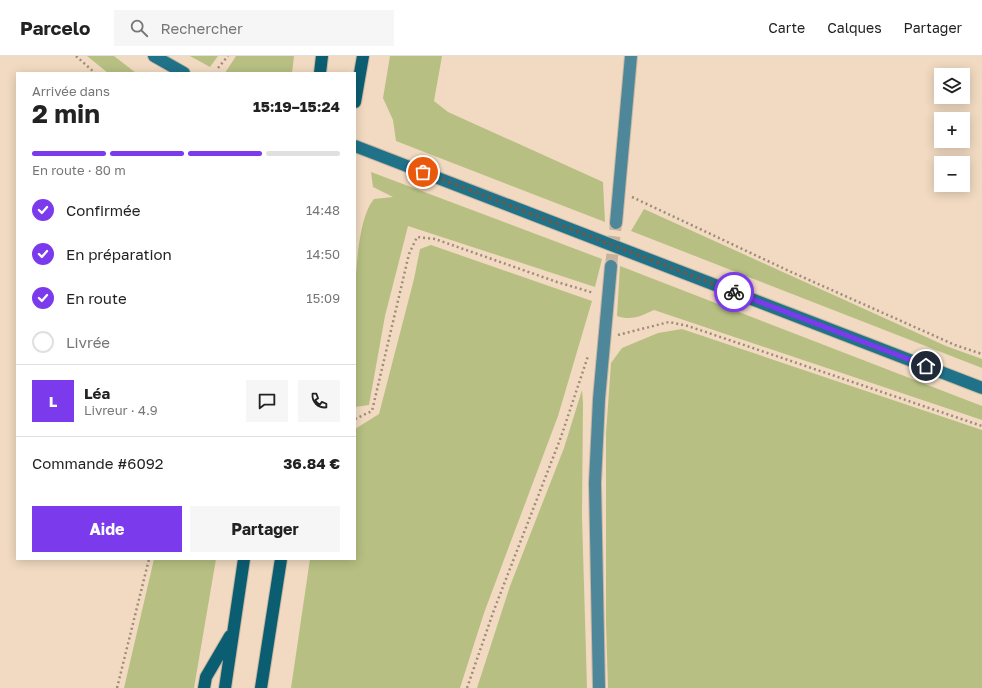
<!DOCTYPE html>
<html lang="fr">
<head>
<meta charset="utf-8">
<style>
	:root { --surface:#fff; --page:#f6f6f6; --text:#222; --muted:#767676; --line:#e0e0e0; --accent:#7c3aed }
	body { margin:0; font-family:"Golos Text",sans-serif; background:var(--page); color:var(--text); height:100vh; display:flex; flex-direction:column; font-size:15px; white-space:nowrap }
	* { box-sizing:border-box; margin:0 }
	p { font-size:13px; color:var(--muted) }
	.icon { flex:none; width:22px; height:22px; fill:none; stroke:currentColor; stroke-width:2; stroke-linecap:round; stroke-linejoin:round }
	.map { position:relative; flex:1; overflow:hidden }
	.sheet { position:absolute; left:16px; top:16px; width:340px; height:488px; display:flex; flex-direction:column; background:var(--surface); border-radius:0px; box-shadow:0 2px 10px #0003 }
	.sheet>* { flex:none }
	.controls { position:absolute; left:934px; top:12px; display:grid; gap:8px }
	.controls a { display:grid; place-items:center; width:36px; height:36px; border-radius:0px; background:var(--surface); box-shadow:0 2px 10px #0003; font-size:20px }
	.pin { position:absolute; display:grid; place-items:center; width:34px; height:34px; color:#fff; margin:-17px; border:2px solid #fff; border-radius:50%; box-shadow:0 1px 4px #0007 }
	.courier { position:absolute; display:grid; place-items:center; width:40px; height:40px; margin:-20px; border:3px solid #7c3aed; border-radius:50%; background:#fff; color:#222; box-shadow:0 1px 5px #0007 }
	.head em { font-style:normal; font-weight:700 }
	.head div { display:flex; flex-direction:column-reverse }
	.head { display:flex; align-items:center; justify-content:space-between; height:68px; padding:0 16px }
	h1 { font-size:26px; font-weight:700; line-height:30px }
	.bar { display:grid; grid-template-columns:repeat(4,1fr); gap:6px 4px; align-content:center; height:48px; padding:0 16px }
	.bar i { height:5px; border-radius:3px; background:var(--line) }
	.bar .current { background:var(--accent) }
	.bar p { grid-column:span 4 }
	.line { display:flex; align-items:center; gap:10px; padding:0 16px; border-top:1px solid var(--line) }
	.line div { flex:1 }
	.round { display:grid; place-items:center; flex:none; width:42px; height:42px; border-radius:0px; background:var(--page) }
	ol { padding:0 16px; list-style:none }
	li { display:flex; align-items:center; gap:12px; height:44px }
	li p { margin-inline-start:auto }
	li .icon { padding:4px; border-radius:50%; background:var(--accent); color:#fff; stroke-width:4 }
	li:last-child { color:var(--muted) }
	li i { width:22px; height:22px; border:2px solid var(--line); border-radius:50% }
	.cta { display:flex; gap:8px; margin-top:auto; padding:8px 16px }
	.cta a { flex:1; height:46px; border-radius:0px; background:var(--accent); color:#fff; font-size:16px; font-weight:700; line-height:46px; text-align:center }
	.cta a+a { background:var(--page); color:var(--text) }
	header { display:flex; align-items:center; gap:24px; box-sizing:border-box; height:56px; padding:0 20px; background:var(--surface); border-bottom:1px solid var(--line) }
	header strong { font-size:19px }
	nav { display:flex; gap:22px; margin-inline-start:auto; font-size:14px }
	.search { width:280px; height:36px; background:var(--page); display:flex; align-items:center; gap:10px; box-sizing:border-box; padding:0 14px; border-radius:0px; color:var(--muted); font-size:15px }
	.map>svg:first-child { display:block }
</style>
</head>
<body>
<header>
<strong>Parcelo</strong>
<div class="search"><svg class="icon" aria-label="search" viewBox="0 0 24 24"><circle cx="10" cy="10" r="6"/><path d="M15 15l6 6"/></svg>Rechercher</div>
<nav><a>Carte</a><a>Calques</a><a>Partager</a></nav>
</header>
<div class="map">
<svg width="982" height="632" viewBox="0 0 982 632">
	<rect width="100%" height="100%" fill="#f1dac1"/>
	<path fill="#b7c082" d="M87,0H114L136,17H108Z
		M190,0H218L210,11Z
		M236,0H294L292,17H225Z
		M390,0H442L434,45L448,56L603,126L605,166L396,85L393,64L383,42Z
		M371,116L602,203L595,231L408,170L385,260L369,349L355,351C355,308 348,173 374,143L393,141L373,131Z
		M644,153L946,290L982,303V312L631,175Z
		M431,189L592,245L558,360L484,557L460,632H291L310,503H355V373L379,358L414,223L420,193Z
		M620,210L982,350V364L654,254C641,260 631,265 617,260Z
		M682,273L982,374V632H608L606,567V377L611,307L622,292L658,277Z
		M582,334L583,347L582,460L587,632H477L510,530L564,392Z
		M154,503H216L194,632H124Z"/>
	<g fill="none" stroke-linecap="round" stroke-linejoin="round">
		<path stroke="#c7b39d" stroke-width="12" stroke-dasharray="12 6" stroke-linecap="butt" d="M611,210L616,167"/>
		<defs>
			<path id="secondary" d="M616,167L631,0
				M599,632L595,427L599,343L611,210"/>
			<path id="primary" d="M154,0L184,17
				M355,90L982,332"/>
			<path id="highway" d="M320,17L322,0
				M355,46L363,0
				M204,632L206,621L230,580
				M225,632L244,503
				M261,632L281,503"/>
		</defs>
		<use href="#secondary" stroke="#cbb7a1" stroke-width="14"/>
		<use href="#primary" stroke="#cbb7a1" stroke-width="14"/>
		<use href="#highway" stroke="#cbb7a1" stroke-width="14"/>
		<path stroke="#9d8c79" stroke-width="2.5" stroke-dasharray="2 3" stroke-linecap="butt" d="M76,0L95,17
			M218,12L228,0
			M632,141L789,215L955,289L982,298
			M618,279L669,266L688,270L982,370
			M355,363L372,355L409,198L417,181L435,183L557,226L594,237
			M117,632L149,503
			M467,632L494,554L561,381L588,300"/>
		<use href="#secondary" stroke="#4e879a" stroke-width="12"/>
		<use href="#primary" stroke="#207289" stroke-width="12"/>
		<use href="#highway" stroke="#0b5e72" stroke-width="12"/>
	</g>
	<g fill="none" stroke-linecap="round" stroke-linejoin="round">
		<path stroke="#685b4d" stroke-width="4" stroke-dasharray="0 7.2" d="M423,116L734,236"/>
		<path stroke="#7c3aed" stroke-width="5" d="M734,236L926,310"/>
	</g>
</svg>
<div class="controls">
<a><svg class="icon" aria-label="layers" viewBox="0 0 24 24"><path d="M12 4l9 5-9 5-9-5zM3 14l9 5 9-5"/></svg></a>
<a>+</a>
<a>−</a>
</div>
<div class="pin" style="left:423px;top:116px;background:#ea580c"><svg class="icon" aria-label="bag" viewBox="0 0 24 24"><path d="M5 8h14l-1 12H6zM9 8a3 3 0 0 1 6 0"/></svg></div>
<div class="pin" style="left:926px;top:310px;background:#1f2937"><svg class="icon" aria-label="home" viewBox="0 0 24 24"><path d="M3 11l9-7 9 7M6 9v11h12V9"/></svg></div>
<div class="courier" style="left:734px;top:236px"><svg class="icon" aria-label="bike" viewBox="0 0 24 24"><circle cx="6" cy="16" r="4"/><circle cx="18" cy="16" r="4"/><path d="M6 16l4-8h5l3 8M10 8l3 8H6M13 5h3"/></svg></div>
<section class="sheet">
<div class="head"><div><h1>2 min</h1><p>Arrivée dans</p></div><em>15:19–15:24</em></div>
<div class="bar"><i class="current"></i><i class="current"></i><i class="current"></i><i></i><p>En route · 80 m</p></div>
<ol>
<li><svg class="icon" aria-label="check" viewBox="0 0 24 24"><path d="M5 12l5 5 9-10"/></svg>Confirmée<p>14:48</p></li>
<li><svg class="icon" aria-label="check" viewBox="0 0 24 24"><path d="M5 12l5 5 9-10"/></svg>En préparation<p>14:50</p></li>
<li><svg class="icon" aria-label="check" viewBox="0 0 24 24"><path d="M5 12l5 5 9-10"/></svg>En route<p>15:09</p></li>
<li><i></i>Livrée</li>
</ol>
<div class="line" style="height:72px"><b class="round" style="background:var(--accent);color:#fff">L</b><div><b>Léa</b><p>Livreur · 4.9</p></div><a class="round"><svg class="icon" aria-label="chat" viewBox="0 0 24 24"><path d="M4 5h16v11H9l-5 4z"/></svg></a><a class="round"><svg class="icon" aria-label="phone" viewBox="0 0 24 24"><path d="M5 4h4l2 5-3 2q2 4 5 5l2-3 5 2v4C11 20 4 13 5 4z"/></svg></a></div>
<div class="line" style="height:52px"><div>Commande #6092</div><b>36.84 €</b></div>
<div class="cta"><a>Aide</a><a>Partager</a></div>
</section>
</div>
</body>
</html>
